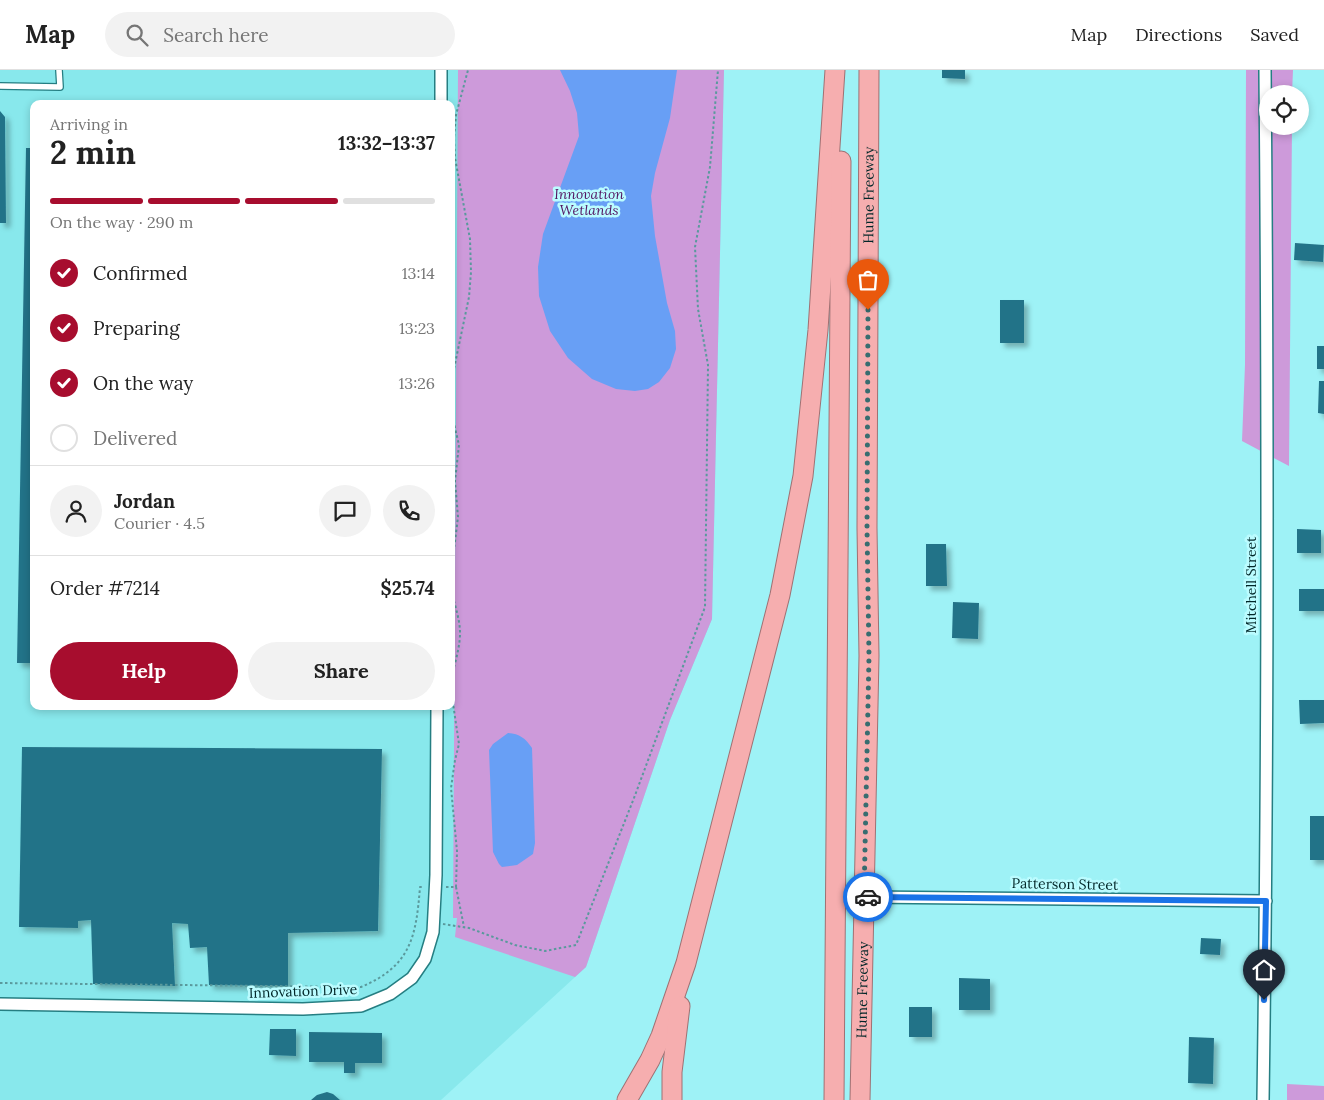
<!DOCTYPE html>
<html lang="en">
<head>
<meta charset="utf-8">
<style>
	:root { --surface:#fff; --page:#f2f2f2; --text:#222; --muted:#767676; --line:#e0e0e0; --accent:#a70d2e }
	body { margin:0; font-family:Lora,serif; background:var(--page); color:var(--text); height:100vh; display:flex; flex-direction:column; font-size:19px; white-space:nowrap }
	* { box-sizing:border-box; margin:0 }
	p { font-size:16px; color:var(--muted) }
	.icon { flex:none; width:28px; height:28px; fill:none; stroke:currentColor; stroke-width:2; stroke-linecap:round; stroke-linejoin:round }
	.map { position:relative; flex:1; overflow:hidden }
	.side { position:absolute; left:30px; top:30px; width:425px; height:610px; display:flex; flex-direction:column; background:var(--surface); border-radius:10px; box-shadow:0 2px 8px #0003 }
	.side>* { flex:none }
	.buttons { position:absolute; left:1259px; top:15px; display:grid; gap:10px }
	.buttons a { display:grid; place-items:center; width:50px; height:50px; border-radius:50%; background:var(--surface); box-shadow:0 2px 8px #0003; font-size:25px }
	.pin { position:absolute; display:grid; place-items:center; width:42px; height:42px; color:#fff; margin:-51px -21px; border-radius:50% 50% 50% 0; rotate:-45deg; box-shadow:0 0 5px #0007 }
	.pin .icon { rotate:45deg }
	.courier { position:absolute; display:grid; place-items:center; width:50px; height:50px; margin:-25px; border:4px solid #1a73e8; border-radius:50%; background:#fff; color:#222; box-shadow:0 1px 6px #0007 }
	.summary em { font-style:normal; font-weight:700 }
	.summary div { display:flex; flex-direction:column-reverse }
	.summary { display:flex; align-items:center; justify-content:space-between; height:85px; padding:0 20px }
	h1 { font-size:32px; font-weight:700; line-height:38px }
	.bar { display:grid; grid-template-columns:repeat(4,1fr); gap:8px 5px; align-content:center; height:60px; padding:0 20px }
	.bar i { height:6px; border-radius:4px; background:var(--line) }
	.bar .selected { background:var(--accent) }
	.bar p { grid-column:span 4 }
	.line { display:flex; align-items:center; gap:12px; padding:0 20px; border-top:1px solid var(--line) }
	.line div { flex:1 }
	.round { display:grid; place-items:center; flex:none; width:52px; height:52px; border-radius:26px; background:var(--page) }
	ol { padding:0 20px; list-style:none }
	li { display:flex; align-items:center; gap:15px; height:55px }
	li p { margin-inline-start:auto }
	li .icon { padding:5px; border-radius:50%; background:var(--accent); color:#fff; stroke-width:4 }
	li:last-child { color:var(--muted) }
	li i { width:28px; height:28px; border:2px solid var(--line); border-radius:50% }
	.cta { display:flex; gap:10px; margin-top:auto; padding:10px 20px }
	.cta a { flex:1; height:58px; border-radius:30px; background:var(--accent); color:#fff; font-size:20px; font-weight:700; line-height:58px; text-align:center }
	.cta a+a { background:var(--page); color:var(--text) }
	header { display:flex; align-items:center; gap:30px; box-sizing:border-box; height:70px; padding:0 25px; background:var(--surface); border-bottom:1px solid var(--line) }
	header strong { font-size:24px }
	nav { display:flex; gap:28px; margin-inline-start:auto; font-size:18px }
	.search { width:350px; height:45px; background:var(--page); display:flex; align-items:center; gap:12px; box-sizing:border-box; padding:0 18px; border-radius:28px; color:var(--muted); font-size:19px }
	.map>svg:first-child { display:block }
</style>
</head>
<body>
<header>
<strong>Map</strong>
<div class="search"><svg class="icon" aria-label="search" viewBox="0 0 24 24"><circle cx="10" cy="10" r="6"/><path d="M15 15l6 6"/></svg>Search here</div>
<nav><a>Map</a><a>Directions</a><a>Saved</a></nav>
</header>
<div class="map">
<svg width="1324" height="1030" viewBox="0 0 1324 1030">
	<defs>
		<filter id="shadow"><feDropShadow dx="4.5" dy="4.5" stdDeviation="2.5" flood-color="#0004"/></filter>
	</defs>
	<rect width="100%" height="100%" fill="#9ef2f6"/>
	<path fill="#88e8ec" fill-rule="evenodd" d="M0,0H724L712,549L670,650L586,897L441,1030H0ZM34,34H451V636H34Z"/>
	<path fill="#cd9ada" d="M458,0H724L712,549L670,650L586,897L575,907L455,867L457,848H453Z
		M1246,0H1293L1292,24H1268V56H1292L1289,396L1242,371L1245,295Z
		M1287,1014L1324,1016V1030H1287Z"/>
	<path fill="#689ff5" d="M560,0H677L670,48L655,103L651,126L655,166L667,233L675,261L676,279L670,298L659,312L648,319L635,321L616,319L592,309L568,288L550,261L539,226L538,197L543,164L579,66L577,43L570,21Z
		M508,663C520,664 525,668 532,678L535,773L533,784L517,795L502,797L499,794L493,782L489,680L493,674Z"/>
	<path fill="#237388" filter="url(#shadow)" d="M942,0H965V9L942,8Z
		M0,41L5,47L6,153H0Z
		M26,78H34V593H17Z
		M1295,173L1324,175L1323,192L1294,190Z
		M1000,230H1024V273H1000Z
		M1317,276H1324V299H1317Z
		M1319,311H1324V344L1318,343Z
		M1297,459L1321,460V483H1297Z
		M926,474H946L947,516H926Z
		M1299,519H1324V541H1299Z
		M953,532L979,533L978,569L952,568Z
		M1299,630H1324V653L1300,654Z
		M22,677L382,679L378,861L288,863V916L209,915L207,877L190,878L188,854L172,853L175,916L93,914L91,850L78,851V858L19,857Z
		M1310,746H1324V790H1310Z
		M1201,868L1221,869L1220,885L1200,884Z
		M959,908L990,909V940H959Z
		M909,937H932V967H909Z
		M270,959H296V986L269,985Z
		M309,962L382,963V993H355V1003H344V992H309Z
		M1189,967L1214,968L1213,1014L1188,1013Z
		M327,1022L333,1024L340,1030H311L317,1025Z"/>
	<g fill="none" stroke-linecap="round" stroke-linejoin="round">
		<defs>
			<path id="service" d="M0,16L60,17L59,0"/>
			<path id="minor" d="M441,34V0
				M864,827L1266,831
				M0,934L303,939L361,936L390,924L412,908L425,889L433,862L436,805L437,636
				M1263,1030C1268,687 1268,343 1265,0"/>
			<g id="trunk">
				<path d="M627,1030L650,990L661,966L686,893L780,525L803,406L818,260L835,0"/>
				<path d="M672,1030V1002L680,936"/>
				<path d="M834,1030L841,91"/>
				<path id="s1" d="M860,1030L869,586L867,458L869,0"/>
			</g>
		</defs>
		<use href="#service" stroke="#257e82" stroke-width="8"/>
		<use href="#minor" stroke="#257e82" stroke-width="14"/>
		<use href="#trunk" stroke="#9f7173" stroke-width="21"/>
		<path stroke="#5a999c" stroke-width="2" stroke-dasharray="2.5 2.5" stroke-linecap="butt" d="M451,313L469,227L471,202L470,169L455,88L454,68L456,45L468,0
			M451,341L459,375L455,411L458,447L451,504
			M451,516C453,532 460,547 460,563C460,579 454,595 451,610
			M446,817H456L457,781L451,718L455,690L459,674L451,620
			M456,817L464,857
			M443,854L469,858L515,875L545,881L576,875L634,728L705,537L708,295L698,239L695,177L710,97L718,0
			M0,913L361,917C411,896 416,867 420,817H424"/>
		<use href="#service" stroke="#fff" stroke-width="5.5"/>
		<use href="#minor" stroke="#fff" stroke-width="11"/>
		<use href="#trunk" stroke="#f6aeaf" stroke-width="19"/>
	</g>
	<g fill="none" stroke-linecap="round" stroke-linejoin="round">
		<path stroke="#386d70" stroke-width="5" stroke-dasharray="0 9" d="M868,240L867,458L869,586L864,827H868"/>
		<path stroke="#1a73e8" stroke-width="6" d="M868,827L1266,831L1264,930"/>
	</g>
	<g text-anchor="middle" stroke-width="5" stroke-linejoin="round" paint-order="stroke">
		<g font-size="14" font-style="italic" fill="#531562" stroke="#bbfcff">
			<text x="589" y="129">Innovation<tspan x="589" dy="16">Wetlands</tspan></text>
		</g>
		<g font-size="14" fill="#012628" stroke="#bbfcff">
			<text dy="5" stroke="none"><textPath href="#s1" startOffset="905">Hume Freeway</textPath></text>
			<text transform="translate(1251 515) rotate(-90)" y="5">Mitchell Street</text>
			<text transform="translate(1065 814) rotate(1)" y="5">Patterson Street</text>
			<text dy="5" stroke="none"><textPath href="#s1" startOffset="110">Hume Freeway</textPath></text>
			<text transform="translate(303 921) rotate(-2)" y="5">Innovation Drive</text>
		</g>
	</g>
</svg>
<div class="buttons">
<a><svg class="icon" aria-label="locate" viewBox="0 0 24 24"><circle cx="12" cy="12" r="6"/><path d="M12 2v4M12 18v4M2 12h4M18 12h4"/></svg></a>
</div>
<div class="pin" style="left:868px;top:240px;background:#ea580c"><svg class="icon" aria-label="bag" viewBox="0 0 24 24"><path d="M5 8h14l-1 12H6zM9 8a3 3 0 0 1 6 0"/></svg></div>
<div class="pin" style="left:1264px;top:930px;background:#1f2937"><svg class="icon" aria-label="home" viewBox="0 0 24 24"><path d="M3 11l9-7 9 7M6 9v11h12V9"/></svg></div>
<div class="courier" style="left:868px;top:827px"><svg class="icon" aria-label="car" viewBox="0 0 24 24"><path d="M5 17H2v-5l4-1 3-4h7l3 4 3 1v5h-3M9 17h6M6 11h13"/><circle cx="7" cy="17" r="2"/><circle cx="17" cy="17" r="2"/></svg></div>
<section class="side">
<div class="summary"><div><h1>2 min</h1><p>Arriving in</p></div><em>13:32–13:37</em></div>
<div class="bar"><i class="selected"></i><i class="selected"></i><i class="selected"></i><i></i><p>On the way · 290 m</p></div>
<ol>
<li><svg class="icon" aria-label="check" viewBox="0 0 24 24"><path d="M5 12l5 5 9-10"/></svg>Confirmed<p>13:14</p></li>
<li><svg class="icon" aria-label="check" viewBox="0 0 24 24"><path d="M5 12l5 5 9-10"/></svg>Preparing<p>13:23</p></li>
<li><svg class="icon" aria-label="check" viewBox="0 0 24 24"><path d="M5 12l5 5 9-10"/></svg>On the way<p>13:26</p></li>
<li><i></i>Delivered</li>
</ol>
<div class="line" style="height:90px"><a class="round"><svg class="icon" aria-label="person" viewBox="0 0 24 24"><circle cx="12" cy="8" r="4"/><path d="M4 21q1-7 8-7t8 7"/></svg></a><div><b>Jordan</b><p>Courier · 4.5</p></div><a class="round"><svg class="icon" aria-label="chat" viewBox="0 0 24 24"><path d="M4 5h16v11H9l-5 4z"/></svg></a><a class="round"><svg class="icon" aria-label="phone" viewBox="0 0 24 24"><path d="M5 4h4l2 5-3 2q2 4 5 5l2-3 5 2v4C11 20 4 13 5 4z"/></svg></a></div>
<div class="line" style="height:65px"><div>Order #7214</div><b>$25.74</b></div>
<div class="cta"><a>Help</a><a>Share</a></div>
</section>
</div>
</body>
</html>
